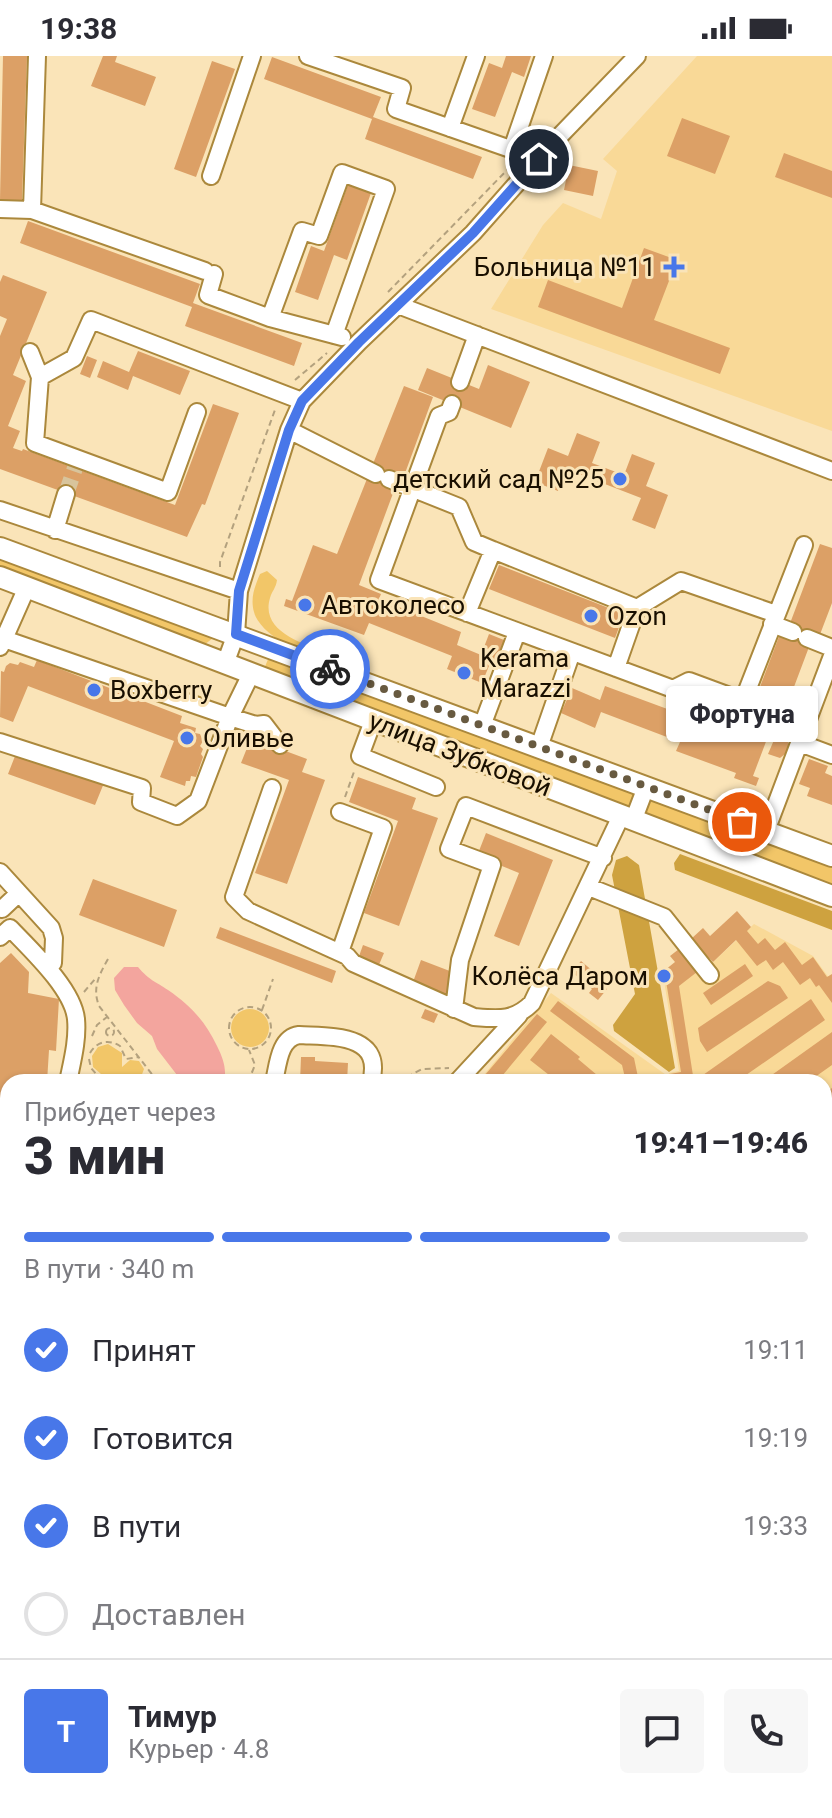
<!DOCTYPE html>
<html lang="ru">
<head>
<meta charset="utf-8">
<style>
	:root { --surface:#fff; --page:#f7f7f7; --text:#2b2b33; --muted:#7c7c81; --line:#e1e1e2; --accent:#4877e9 }
	body { margin:0; font-family:Roboto,sans-serif; background:var(--page); color:var(--text); height:100vh; display:flex; flex-direction:column; font-size:30px; white-space:nowrap }
	* { box-sizing:border-box; margin:0 }
	p { font-size:26px; color:var(--muted) }
	.icon { flex:none; width:44px; height:44px; fill:none; stroke:currentColor; stroke-width:2; stroke-linecap:round; stroke-linejoin:round }
	.map { position:relative; flex:1; overflow:hidden }
	.panel { position:absolute; left:0px; top:1018px; width:832px; height:744px; display:flex; flex-direction:column; background:var(--surface); border-radius:24px 24px 0 0; box-shadow:0 2px 6px #0004 }
	.panel>* { flex:none }
	.pin { position:absolute; display:grid; place-items:center; width:68px; height:68px; color:#fff; margin:-34px; border:4px solid #fff; border-radius:50%; box-shadow:0 2px 8px #0007 }
	.courier { position:absolute; display:grid; place-items:center; width:80px; height:80px; margin:-40px; border:6px solid #4877e9; border-radius:50%; background:#fff; color:#222; box-shadow:0 2px 10px #0007 }
	.bubble { position:absolute; height:56px; border-radius:8px; background:var(--surface); box-shadow:0 2px 6px #0004; font-size:26px; font-weight:800; line-height:56px; text-align:center }
	.overview em { font-style:normal; font-weight:800 }
	.overview div { display:flex; flex-direction:column-reverse }
	.overview { display:flex; align-items:center; justify-content:space-between; height:136px; padding:0 24px }
	h1 { font-size:52px; font-weight:800; line-height:60px }
	.bar { display:grid; grid-template-columns:repeat(4,1fr); gap:12px 8px; align-content:center; height:96px; padding:0 24px }
	.bar i { height:10px; border-radius:6px; background:var(--line) }
	.bar .selected { background:var(--accent) }
	.bar p { grid-column:span 4 }
	.line { display:flex; align-items:center; gap:20px; padding:0 24px; border-top:2px solid var(--line) }
	.line div { flex:1 }
	.round { display:grid; place-items:center; flex:none; width:84px; height:84px; border-radius:8px; background:var(--page) }
	ol { padding:0 24px; list-style:none }
	li { display:flex; align-items:center; gap:24px; height:88px }
	li p { margin-inline-start:auto }
	li .icon { padding:8px; border-radius:50%; background:var(--accent); color:#fff; stroke-width:4 }
	li:last-child { color:var(--muted) }
	li i { width:44px; height:44px; border:4px solid var(--line); border-radius:50% }
	.status { display:flex; justify-content:space-between; align-items:center; height:56px; padding:0 40px; background:var(--surface); direction:ltr }
	.status svg { height:22px; fill:currentColor }
	.map>svg:first-child { display:block }
</style>
</head>
<body>
<div class="status"><b>19:38</b><svg viewBox="0 0 49 12"><path d="M0 12V9h3v3zM5 12V6h3v6zM10 12V3h3v9zM15 12V0h3v12zM26 1h20v11H26zM47 4h2v5h-2z"/></svg></div>
<div class="map">
<svg width="832" height="1762" viewBox="0 0 832 1762">
	<rect width="100%" height="100%" fill="#fae4b8"/>
	<path fill="#f9d997" d="M697,0H832V375L491,253L543,169L563,147L601,163L617,115L603,103Z
		M754,868L813,900L832,926V1376L824,1369V1026H478L551,937L669,1021V1017L679,1015L664,925L703,897L712,907Z
		M824,1396L832,1402V1762H199L206,1754H824Z"/>
	<path fill="#f2c668" d="M0,501L213,582L204,589L197,587L0,509Z
		M267,515L277,524C276,532 272,535 270,542C260,575 303,588 325,595L330,592L334,594V601C311,606 260,580 254,556C250,542 255,530 260,518Z
		M269,601L632,733L635,739L630,753L264,613Z
		M659,743L832,807V834L644,760L645,751L650,744Z
		M231 972a19 19 0 1 1 38 0a19 19 0 1 1-38 0Z
		M108,988L122,997V1011L130,1004L139,1005L144,1013L141,1021L132,1026H99L101,1018L93,1011L92,1000L98,991Z"/>
	<path fill="#cea23f" d="M680,798L832,855V874L675,814L674,807Z
		M627,800L639,809L675,1012L669,1016L614,975L613,969L635,938L612,819L616,804Z
		M0,1404L8,1432V1512H0Z"/>
	<path fill="#f3a59e" d="M124,911H138C150,925 155,925 168,934C191,950 205,965 217,990C223,1002 227,1013 224,1026H190L177,1019L157,993L152,980L137,967L124,949L115,934L114,922Z"/>
	<path fill="#dca066" d="M3,0H27L22,144H0Z
		M103,0H117L115,6L156,21L145,50L91,30Z
		M506,0H531L524,21L512,16L495,61L472,53L489,7L502,12Z
		M272,1L381,41L373,61L482,101L473,123L365,83L372,63L264,23Z
		M212,5L235,13L196,121L174,113Z
		M682,62L730,80L715,118L667,100Z
		M784,97L832,115V142L775,121Z
		M569,109L598,115L593,140L564,134Z
		M348,129L371,137L347,204L334,199L318,244L295,236L311,190L324,195Z
		M28,165L200,228L193,247L302,287L294,310L185,270L192,251L20,187Z
		M644,192L677,204L654,264L730,292L720,318L538,251L548,224L622,252Z
		M3,219L47,236L13,319L26,325L8,370L20,375L13,392L22,395L23,393L175,449L213,348L239,357L205,449L202,448L187,481L0,413V280L7,263L0,260V226Z
		M138,295L190,315L180,339L133,320L128,334L97,321L103,305L129,316Z
		M87,300L97,304L90,322L80,318Z
		M488,309L530,326L511,372L418,334L427,312L479,333Z
		M404,330L433,341L404,420L392,415L387,428L395,432L359,529L381,538L379,543L461,576L457,589L481,599L489,578L504,584L495,607L491,605L482,627L447,613L452,600L369,567L364,579L284,550L286,543L292,545L313,489L337,498Z
		M577,377L600,386L592,407L624,419L632,398L655,407L646,430L668,439L655,473L632,464L641,442L566,413L558,435L535,426L548,392L568,400Z
		M820,488L832,492V547L819,581L809,591L780,668L767,663L764,673L770,675L753,720L759,722L756,730L734,722L736,717L676,695L680,686L601,656L595,672L561,657L572,632L600,644L605,630L689,661L694,646L737,662L740,653L750,657L780,578L789,570Z
		M499,509L624,558L615,582L489,533Z
		M37,604L182,660L180,667L196,672L195,677L200,678L203,685L200,690L203,693L201,698L203,701L196,721L191,720L190,725H186L185,730L160,721L174,685L28,630L13,666L0,661L1,615L4,616L6,610L10,607L18,609L20,606L34,611Z
		M777,677L787,682L789,689L785,698L780,702L768,698Z
		M251,682L307,703L302,716L325,724L287,828L255,817L289,724L241,707Z
		M17,695L104,727L95,749L8,718Z
		M809,703L828,710L825,717L832,720V749L807,740L810,732L799,728Z
		M358,721L416,742L412,753L438,762L399,870L364,857L398,765L349,746Z
		M486,777L553,804L519,890L494,880L519,817L477,800Z
		M93,823L177,854L164,891L79,859Z
		M737,855L751,871L747,875L758,888L765,882L775,894L785,886L802,909L813,901L827,921L832,918V947L819,929L816,931L810,922L800,929L783,906L773,914L766,904L757,910L736,884L713,906L691,883L703,872L710,880Z
		M220,871L336,915L332,927L216,882Z
		M363,889L384,897L378,911L358,903Z
		M679,893L697,916L679,930L694,1026H671L670,1018L681,1016L666,925L660,918L675,906L670,900Z
		M11,897L29,916L28,937L59,943L56,995L49,994L47,1026H8V1044H0V907Z
		M421,904L455,917L446,939L413,926Z
		M581,905L601,922L598,926L607,933L598,944L589,937L592,933L572,916Z
		M745,908L753,920L711,949L703,937Z
		M768,925L780,930L788,942L707,996L700,985L698,972Z
		M811,943L825,964L736,1026H707L703,1019Z
		M558,945L634,1002L639,1026H626L622,1009L550,955Z
		M425,953L438,958L434,967L421,962Z
		M537,958L547,966L497,1026H479Z
		M832,976V1009L808,1026H762Z
		M551,978L580,1001L578,1003L597,1019L594,1022L598,1026H558L530,1004Z
		M301,1001H315V1005L348,1007L347,1026H300Z
		M832,1032V1062L824,1067V1037Z
		M832,1080V1111L824,1116V1086Z
		M824,1146L832,1152V1185L824,1179Z
		M8,1163V1294L7,1295L0,1267V1173Z
		M824,1196L832,1202V1236L824,1230Z
		M824,1249L832,1256V1289L824,1283Z
		M824,1300L832,1306V1340L824,1334Z
		M824,1351L832,1358V1376L824,1369Z
		M824,1470L832,1476V1661L824,1671Z
		M832,1711V1762H791L797,1754H824V1721Z
		M268,1754H460L454,1762H265L263,1760Z
		M565,1754H757L751,1762H559Z"/>
	<g fill="none" stroke-linecap="round" stroke-linejoin="round">
		<path stroke="#d8c49c" stroke-width="16" stroke-dasharray="16 8" stroke-linecap="butt" d="M66,438L75,412"/>
		<defs>
			<path id="minor" d="M308,0L402,32L396,53L539,103
				M450,72L476,0
				M512,93L544,0
				M211,120L252,0
				M0,153L32,154L205,215
				M32,154L37,0
				M214,218L208,239L270,262L342,281
				M398,249L832,415
				M270,262L302,175L319,180L342,117L386,133L334,279
				M30,296L40,321
				M460,326L477,279
				M452,348L449,356L439,360L379,524L673,633L689,625L743,645L804,489
				M197,356L168,436L35,387L40,321L74,302L91,264L302,345
				M289,374L376,418
				M389,423L459,451L474,486L493,494
				M0,454L239,535
				M55,474L66,438
				M637,552L681,525L776,558
				M467,557L493,494L637,552L616,612
				M772,568L793,576
				M807,582L832,592
				M4,583L27,531
				M0,591L4,583L230,661L256,669L264,668L280,689
				M225,608L236,578L239,535L289,374L302,345L359,286L473,177L550,90L637,0
				M373,665L360,700L436,731
				M482,670L517,576
				M0,686L142,732L141,746L177,760L198,745L230,661L251,618
				M800,687L832,699
				M539,691L572,596
				M272,732L234,841L248,855L347,900L353,907L474,961C499,963 514,965 532,947L621,760
				M633,765L646,731
				M766,775L832,600
				M0,816L51,872L54,882L53,907
				M589,831L664,861L710,919
				M2,853L19,837
				M0,881L10,872C31,894 73,933 76,963C78,984 72,1006 68,1026
				M340,896L383,772L340,756
				M454,953L460,904L492,809L449,793L466,750L603,802
				M274,1026C278,1009 279,982 299,979C331,981 384,977 371,1026
				M457,1026L519,959
				M0,1093H8
				M0,1141L8,1131
				M0,1329H8
				M824,1433L832,1439
				M0,1524L8,1525
				M0,1541L8,1538
				M121,1754L122,1762
				M245,1762L246,1754"/>
			<path id="major" d="M0,492L832,800
				M0,521L832,840"/>
		</defs>
		<use href="#minor" stroke="#ab883c" stroke-width="20"/>
		<use href="#major" stroke="#ab883c" stroke-width="24"/>
		<path stroke="#b3a17e" stroke-width="2" stroke-dasharray="6 4" stroke-linecap="butt" d="M388,236L512,109
			M295,324L327,297
			M220,511V506L276,351
			M345,741L355,713
			M108,903C99,919 92,932 99,950L158,1026
			M84,936L95,923
			M229 972a21 21 0 1 1 42 0a21 21 0 1 1-42 0Z
			M262,954L273,923
			M106 976a4 4 0 1 1 8 0a4 4 0 1 1-8 0Z
			M92,980L97,969L107,961
			M90,997C97,985 109,983 120,990L126,1003L138,1001
			M89,1003L91,1012L97,1019L96,1026
			M145,1026L143,1023L146,1019L151,1021L150,1026
			M248,1026L255,1009L249,994
			M398,1026L422,1013L449,1012
			M0,1356L8,1385"/>
		<use href="#minor" stroke="#fff" stroke-width="16"/>
		<use href="#major" stroke="#fff" stroke-width="20"/>
	</g>
	<g fill="none" stroke-linecap="round" stroke-linejoin="round">
		<path stroke="#685a40" stroke-width="8" stroke-dasharray="0 14.4" d="M330,613L742,766"/>
		<path stroke="#4877e9" stroke-width="10" d="M330,613L236,578L239,535L289,374L302,345L359,286L473,177L539,103"/>
	</g>
	<g fill="#4877e9" stroke="#fae4b8" stroke-width="3">
		<path d="M670 199h8v8h8v8h-8v8h-8v-8h-8v-8h8z"/>
		<circle cx="620" cy="423" r="8"/>
		<circle cx="305" cy="549" r="8"/>
		<circle cx="591" cy="560" r="8"/>
		<circle cx="464" cy="617" r="8"/>
		<circle cx="94" cy="634" r="8"/>
		<circle cx="187" cy="682" r="8"/>
		<circle cx="664" cy="920" r="8"/>
	</g>
	<g text-anchor="middle" stroke-width="6" stroke-linejoin="round" paint-order="stroke">
		<g font-size="26" fill="#190f00" stroke="#fae4b8" text-anchor="start">
			<text x="656" y="220" text-anchor="end">Больница №11</text>
			<text x="604" y="432" text-anchor="end">детский сад №25</text>
			<text x="321" y="558">Автоколесо</text>
			<text x="607" y="569">Ozon</text>
			<text x="480" y="611">Kerama<tspan x="480" dy="30">Marazzi</tspan></text>
			<text x="110" y="643">Boxberry</text>
			<text x="203" y="691">Оливье</text>
			<text x="648" y="929" text-anchor="end">Колёса Даром</text>
		</g>
		<g font-size="26" fill="#190f00" stroke="#fae4b8">
			<text transform="translate(460 698) rotate(21)" y="9">улица Зубковой</text>
		</g>
	</g>
</svg>
<div class="pin" style="left:742px;top:766px;background:#ea580c"><svg class="icon" aria-label="bag" viewBox="0 0 24 24"><path d="M5 8h14l-1 12H6zM9 8a3 3 0 0 1 6 0"/></svg></div>
<div class="pin" style="left:539px;top:103px;background:#1f2937"><svg class="icon" aria-label="home" viewBox="0 0 24 24"><path d="M3 11l9-7 9 7M6 9v11h12V9"/></svg></div>
<div class="courier" style="left:330px;top:613px"><svg class="icon" aria-label="bike" viewBox="0 0 24 24"><circle cx="6" cy="16" r="4"/><circle cx="18" cy="16" r="4"/><path d="M6 16l4-8h5l3 8M10 8l3 8H6M13 5h3"/></svg></div>
<div class="bubble" style="left:666px;top:630px;width:152px">Фортуна</div>
<section class="panel">
<div class="overview"><div><h1>3 мин</h1><p>Прибудет через</p></div><em>19:41–19:46</em></div>
<div class="bar"><i class="selected"></i><i class="selected"></i><i class="selected"></i><i></i><p>В пути · 340 m</p></div>
<ol>
<li><svg class="icon" aria-label="check" viewBox="0 0 24 24"><path d="M5 12l5 5 9-10"/></svg>Принят<p>19:11</p></li>
<li><svg class="icon" aria-label="check" viewBox="0 0 24 24"><path d="M5 12l5 5 9-10"/></svg>Готовится<p>19:19</p></li>
<li><svg class="icon" aria-label="check" viewBox="0 0 24 24"><path d="M5 12l5 5 9-10"/></svg>В пути<p>19:33</p></li>
<li><i></i>Доставлен</li>
</ol>
<div class="line" style="height:144px"><b class="round" style="background:var(--accent);color:#fff">Т</b><div><b>Тимур</b><p>Курьер · 4.8</p></div><a class="round"><svg class="icon" aria-label="chat" viewBox="0 0 24 24"><path d="M4 5h16v11H9l-5 4z"/></svg></a><a class="round"><svg class="icon" aria-label="phone" viewBox="0 0 24 24"><path d="M5 4h4l2 5-3 2q2 4 5 5l2-3 5 2v4C11 20 4 13 5 4z"/></svg></a></div>
</section>
</div>
</body>
</html>
